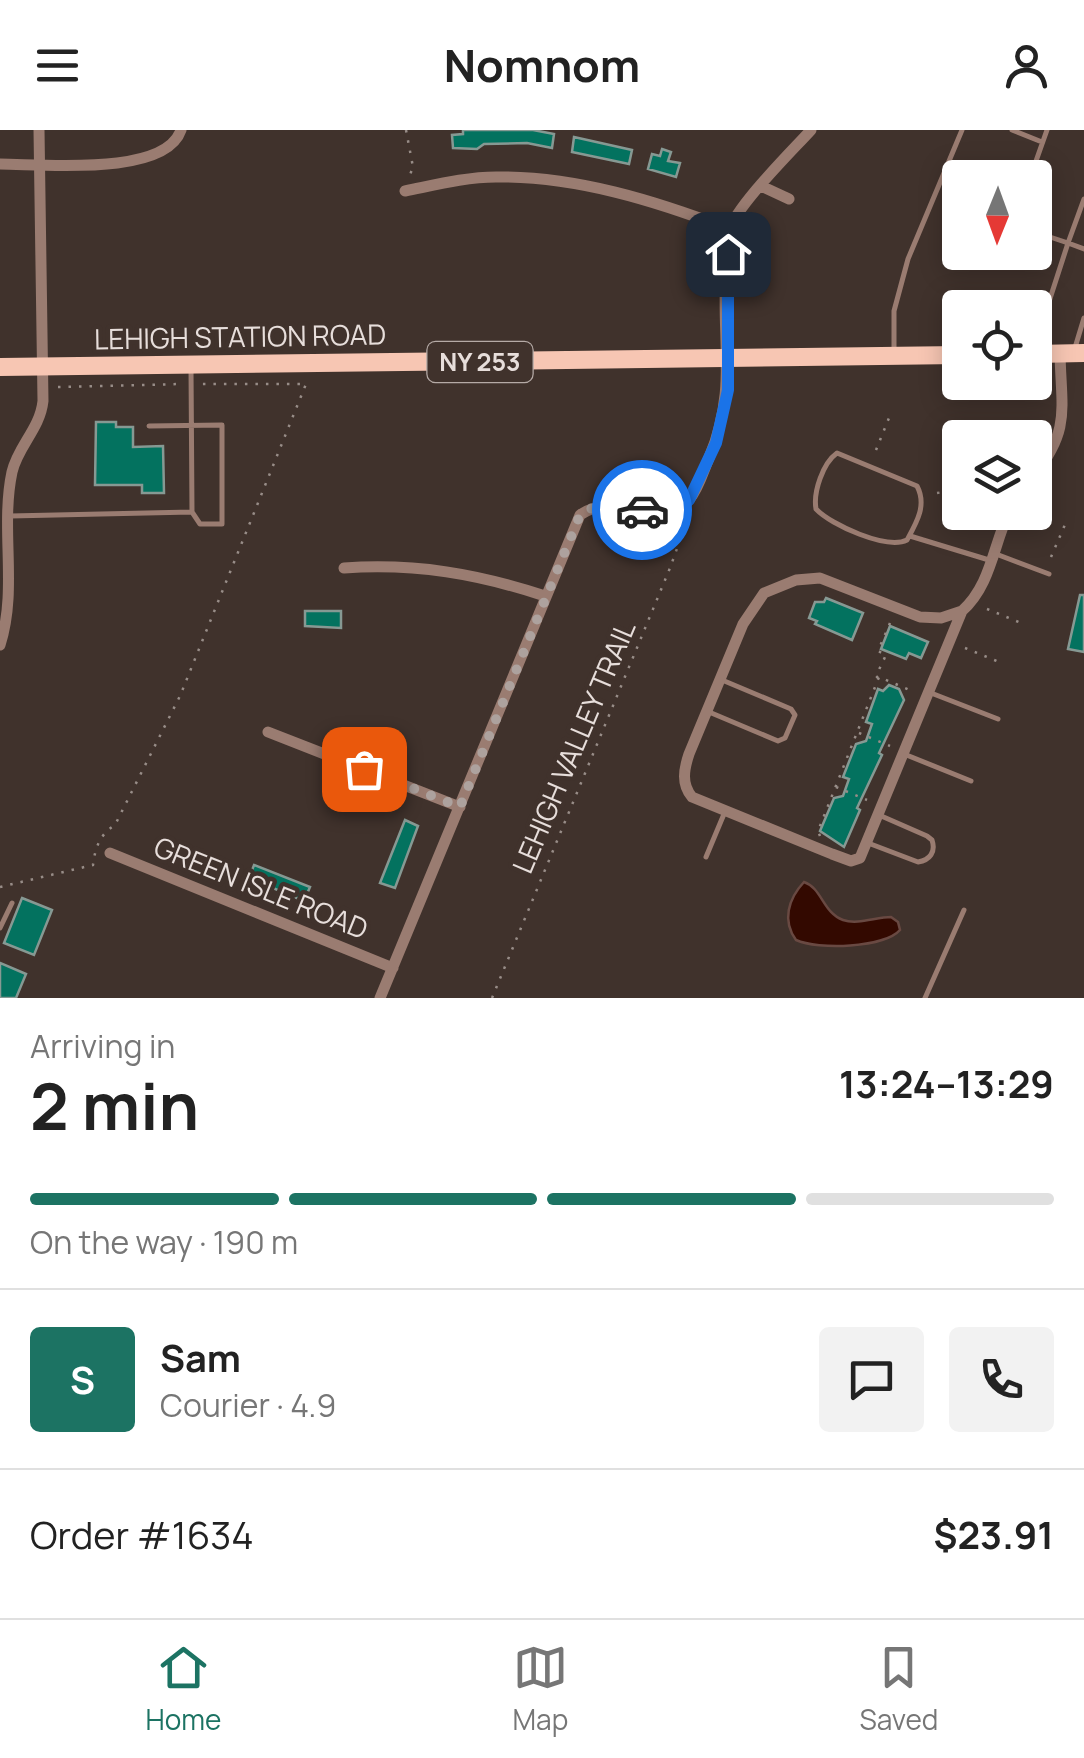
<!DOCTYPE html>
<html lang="en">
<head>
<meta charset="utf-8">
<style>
	:root { --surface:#fff; --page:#f2f2f2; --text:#222; --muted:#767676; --line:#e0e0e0; --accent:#1c7363 }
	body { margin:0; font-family:Manrope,sans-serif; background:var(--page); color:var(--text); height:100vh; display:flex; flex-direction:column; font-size:38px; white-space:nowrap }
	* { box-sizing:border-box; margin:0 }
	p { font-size:32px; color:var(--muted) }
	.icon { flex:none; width:55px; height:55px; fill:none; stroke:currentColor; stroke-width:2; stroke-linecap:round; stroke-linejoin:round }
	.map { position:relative; height:868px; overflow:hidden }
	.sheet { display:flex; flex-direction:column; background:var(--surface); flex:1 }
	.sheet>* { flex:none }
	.needle { width:65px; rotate:181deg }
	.controls { position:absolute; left:942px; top:30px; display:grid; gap:20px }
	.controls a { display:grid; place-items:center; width:110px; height:110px; border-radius:10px; background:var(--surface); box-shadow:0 5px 25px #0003; font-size:50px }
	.pin { position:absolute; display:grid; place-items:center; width:85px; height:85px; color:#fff; margin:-42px; border-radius:20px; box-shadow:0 5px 15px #0006 }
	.courier { position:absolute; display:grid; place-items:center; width:100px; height:100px; margin:-50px; border:8px solid #1a73e8; border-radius:50%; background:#fff; color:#222; box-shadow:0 2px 12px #0007 }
	.headline em { font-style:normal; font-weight:700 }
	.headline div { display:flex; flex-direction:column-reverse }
	.headline { display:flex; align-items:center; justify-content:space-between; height:170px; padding:0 30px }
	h1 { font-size:65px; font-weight:700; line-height:75px }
	.bar { display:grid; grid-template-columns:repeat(4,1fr); gap:15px 10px; align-content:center; height:120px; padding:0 30px }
	.bar i { height:12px; border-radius:8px; background:var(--line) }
	.bar .current { background:var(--accent) }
	.bar p { grid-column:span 4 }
	.line { display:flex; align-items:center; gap:25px; padding:0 30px; border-top:2px solid var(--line) }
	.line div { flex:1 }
	.round { display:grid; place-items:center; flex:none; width:105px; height:105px; border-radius:10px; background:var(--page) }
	header { display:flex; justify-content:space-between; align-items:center; height:130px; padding:0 30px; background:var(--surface); font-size:45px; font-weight:700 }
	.dock { display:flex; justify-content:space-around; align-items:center; height:140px; border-top:2px solid var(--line); background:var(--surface); font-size:28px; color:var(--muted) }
	.dock a { display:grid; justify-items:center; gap:5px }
	.dock .current { color:var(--accent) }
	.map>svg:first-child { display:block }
</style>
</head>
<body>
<header><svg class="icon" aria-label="menu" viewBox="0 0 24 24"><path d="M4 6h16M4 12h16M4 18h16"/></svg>Nomnom<svg class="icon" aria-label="person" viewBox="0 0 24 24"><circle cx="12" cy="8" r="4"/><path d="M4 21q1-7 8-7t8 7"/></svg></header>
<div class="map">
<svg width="1084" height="868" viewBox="0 0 1084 868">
	<rect width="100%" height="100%" fill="#40322c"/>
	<path fill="#330900" stroke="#694942" stroke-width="2.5" d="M804,752C822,758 823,783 843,790C858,795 876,787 891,787L898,792L900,800C884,818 818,820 796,810C782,791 788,769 804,752Z"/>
	<path fill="#03725f" stroke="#869993" stroke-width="2.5" d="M463,0H533L554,4L552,18L527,13L484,14L477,19L453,18L452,5L463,4Z
		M574,7L632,20L629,34L572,22Z
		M662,19L671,22L668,31L680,33L676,47L648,39L652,24L660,26Z
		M96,292H116V297H133V317L163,316L164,363H142V355H95Z
		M1080,465H1084V522L1068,519Z
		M826,468L863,483L852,510L815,494L817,491L809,488L815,472H824Z
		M305,481H341V498L305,496Z
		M890,496L928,512L921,528L909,523L906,529L881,519Z
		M889,555L899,559L904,570L879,623L882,625L857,678L860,680L844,717L820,701L834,668L843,666L849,649L843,647L856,614L866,611L872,594L866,592L878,559L883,561Z
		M405,690L418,696L395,758L380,753Z
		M254,735L310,757L304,771L249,748Z
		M22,768L52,780L34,825L4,813Z
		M0,833L26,844L16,868H0Z"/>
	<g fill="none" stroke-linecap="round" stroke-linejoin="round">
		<path stroke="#988d88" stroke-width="2.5" stroke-dasharray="2.5 8" stroke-linecap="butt" d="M406,0L413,37L408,50
			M58,257L181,254
			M876,320L891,283
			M937,363L950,361L960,365
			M1051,427L1067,390
			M987,479L1021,493
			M965,518L999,532
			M878,548L876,546L886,525L878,521L890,493
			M859,603L890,616
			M836,657L867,670
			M820,706L818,701L879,547L912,561
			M0,757L93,735C95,718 100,704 115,695L180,566L306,254H199
			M492,868L670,438L679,413L678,390"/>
		<path stroke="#9a7c71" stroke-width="5" d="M1012,0L1042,12
			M1030,48L1047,0
			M1084,69L1068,113L1084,119
			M1035,102L1068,113L1046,181L1035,184
			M1074,221L1084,188
			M894,223V181L908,129L962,0
			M149,296L222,295V394H200L192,382
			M837,323L917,356C927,375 917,392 907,410C887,420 831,395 816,379C813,362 823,333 837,323Z
			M10,386L192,382L191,239
			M910,406L989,430
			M996,424L1049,444
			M931,563L998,589
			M709,582L778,611L785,608L795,585L791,579L722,550
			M904,624L971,651
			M868,713L918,732C930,730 936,722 932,710L927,706L879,685
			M706,727L724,684
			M0,798L12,773
			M925,868L964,780"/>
		<path stroke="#9a7c71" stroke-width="11" d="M0,34C42,34 165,47 181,0
			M761,56L789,69
			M405,61C435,55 466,47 496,47C576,46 656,71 729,99
			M1035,344C1071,299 1061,278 1060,223
			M344,438C416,433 478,444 545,466
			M962,481L941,488L920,487L820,448L796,450L764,463L743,494L689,624C684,639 681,654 692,667L832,724L851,731L860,728L962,481C991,455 993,416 1009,382
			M0,515C18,459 0,399 12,342C18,316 40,299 43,271L39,0
			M268,602L460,677
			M110,723L393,838
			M380,868L580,385C612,360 662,402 689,370C699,358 703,342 709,328C738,258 721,211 726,139C727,127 726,112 729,101C736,76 792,21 811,0"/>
		<path stroke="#f7c6b3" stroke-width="18" d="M1035,224L1084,223
			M0,237L960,225"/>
	</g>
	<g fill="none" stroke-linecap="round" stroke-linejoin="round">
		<path stroke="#ada29e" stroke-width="10" stroke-dasharray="0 18" d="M364,639L460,677L580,385L596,376L642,380"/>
		<path stroke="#1a73e8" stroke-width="12" d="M642,380L673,381L689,370L716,313L728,260V124"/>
	</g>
	<g text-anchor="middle" stroke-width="9" stroke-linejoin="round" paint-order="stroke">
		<rect fill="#40322c" stroke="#b5aaa6" stroke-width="2.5" x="427.5" y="212" width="105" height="40" rx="8"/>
		<g font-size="25" font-weight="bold" fill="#e7dedb">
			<text x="480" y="241">NY 253</text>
		</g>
		<g font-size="28" fill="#e7dedb" stroke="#40322c">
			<text transform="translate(240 207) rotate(-1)" y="10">LEHIGH STATION ROAD</text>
			<text transform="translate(574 617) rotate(-67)" y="10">LEHIGH VALLEY TRAIL</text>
			<text transform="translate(261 758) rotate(22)" y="10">GREEN ISLE ROAD</text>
		</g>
	</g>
</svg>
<div class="controls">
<a><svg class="needle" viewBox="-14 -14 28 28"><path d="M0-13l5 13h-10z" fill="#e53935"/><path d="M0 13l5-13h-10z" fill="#767676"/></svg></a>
<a><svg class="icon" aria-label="locate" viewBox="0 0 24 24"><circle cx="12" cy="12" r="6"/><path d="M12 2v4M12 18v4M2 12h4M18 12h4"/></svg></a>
<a><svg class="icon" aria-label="layers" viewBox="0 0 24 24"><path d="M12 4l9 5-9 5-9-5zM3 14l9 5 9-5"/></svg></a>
</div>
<div class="pin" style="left:364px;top:639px;background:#ea580c"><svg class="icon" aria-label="bag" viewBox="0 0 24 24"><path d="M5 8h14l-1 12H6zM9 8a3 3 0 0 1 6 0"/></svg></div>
<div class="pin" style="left:728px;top:124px;background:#1f2937"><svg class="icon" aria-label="home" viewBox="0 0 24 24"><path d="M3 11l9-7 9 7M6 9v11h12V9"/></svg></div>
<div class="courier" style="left:642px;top:380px"><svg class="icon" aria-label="car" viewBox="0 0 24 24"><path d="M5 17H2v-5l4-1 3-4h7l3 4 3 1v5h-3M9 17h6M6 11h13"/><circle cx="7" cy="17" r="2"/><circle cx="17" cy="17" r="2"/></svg></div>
</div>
<section class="sheet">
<div class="headline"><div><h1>2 min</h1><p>Arriving in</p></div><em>13:24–13:29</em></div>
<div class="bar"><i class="current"></i><i class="current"></i><i class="current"></i><i></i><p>On the way · 190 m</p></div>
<div class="line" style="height:180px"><b class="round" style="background:var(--accent);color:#fff">S</b><div><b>Sam</b><p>Courier · 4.9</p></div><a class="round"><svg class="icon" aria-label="chat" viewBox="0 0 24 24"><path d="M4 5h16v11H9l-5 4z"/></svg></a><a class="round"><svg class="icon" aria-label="phone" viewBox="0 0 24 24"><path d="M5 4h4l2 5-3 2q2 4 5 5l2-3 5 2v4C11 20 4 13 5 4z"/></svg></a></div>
<div class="line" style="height:130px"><div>Order #1634</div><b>$23.91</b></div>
</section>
<nav class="dock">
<a class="current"><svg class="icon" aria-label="home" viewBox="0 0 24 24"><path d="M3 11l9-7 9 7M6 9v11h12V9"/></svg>Home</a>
<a><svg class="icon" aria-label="map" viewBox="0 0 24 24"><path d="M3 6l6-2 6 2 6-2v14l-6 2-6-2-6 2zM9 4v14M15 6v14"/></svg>Map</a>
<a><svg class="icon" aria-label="saved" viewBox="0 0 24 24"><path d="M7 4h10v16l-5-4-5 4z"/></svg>Saved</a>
</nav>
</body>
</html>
